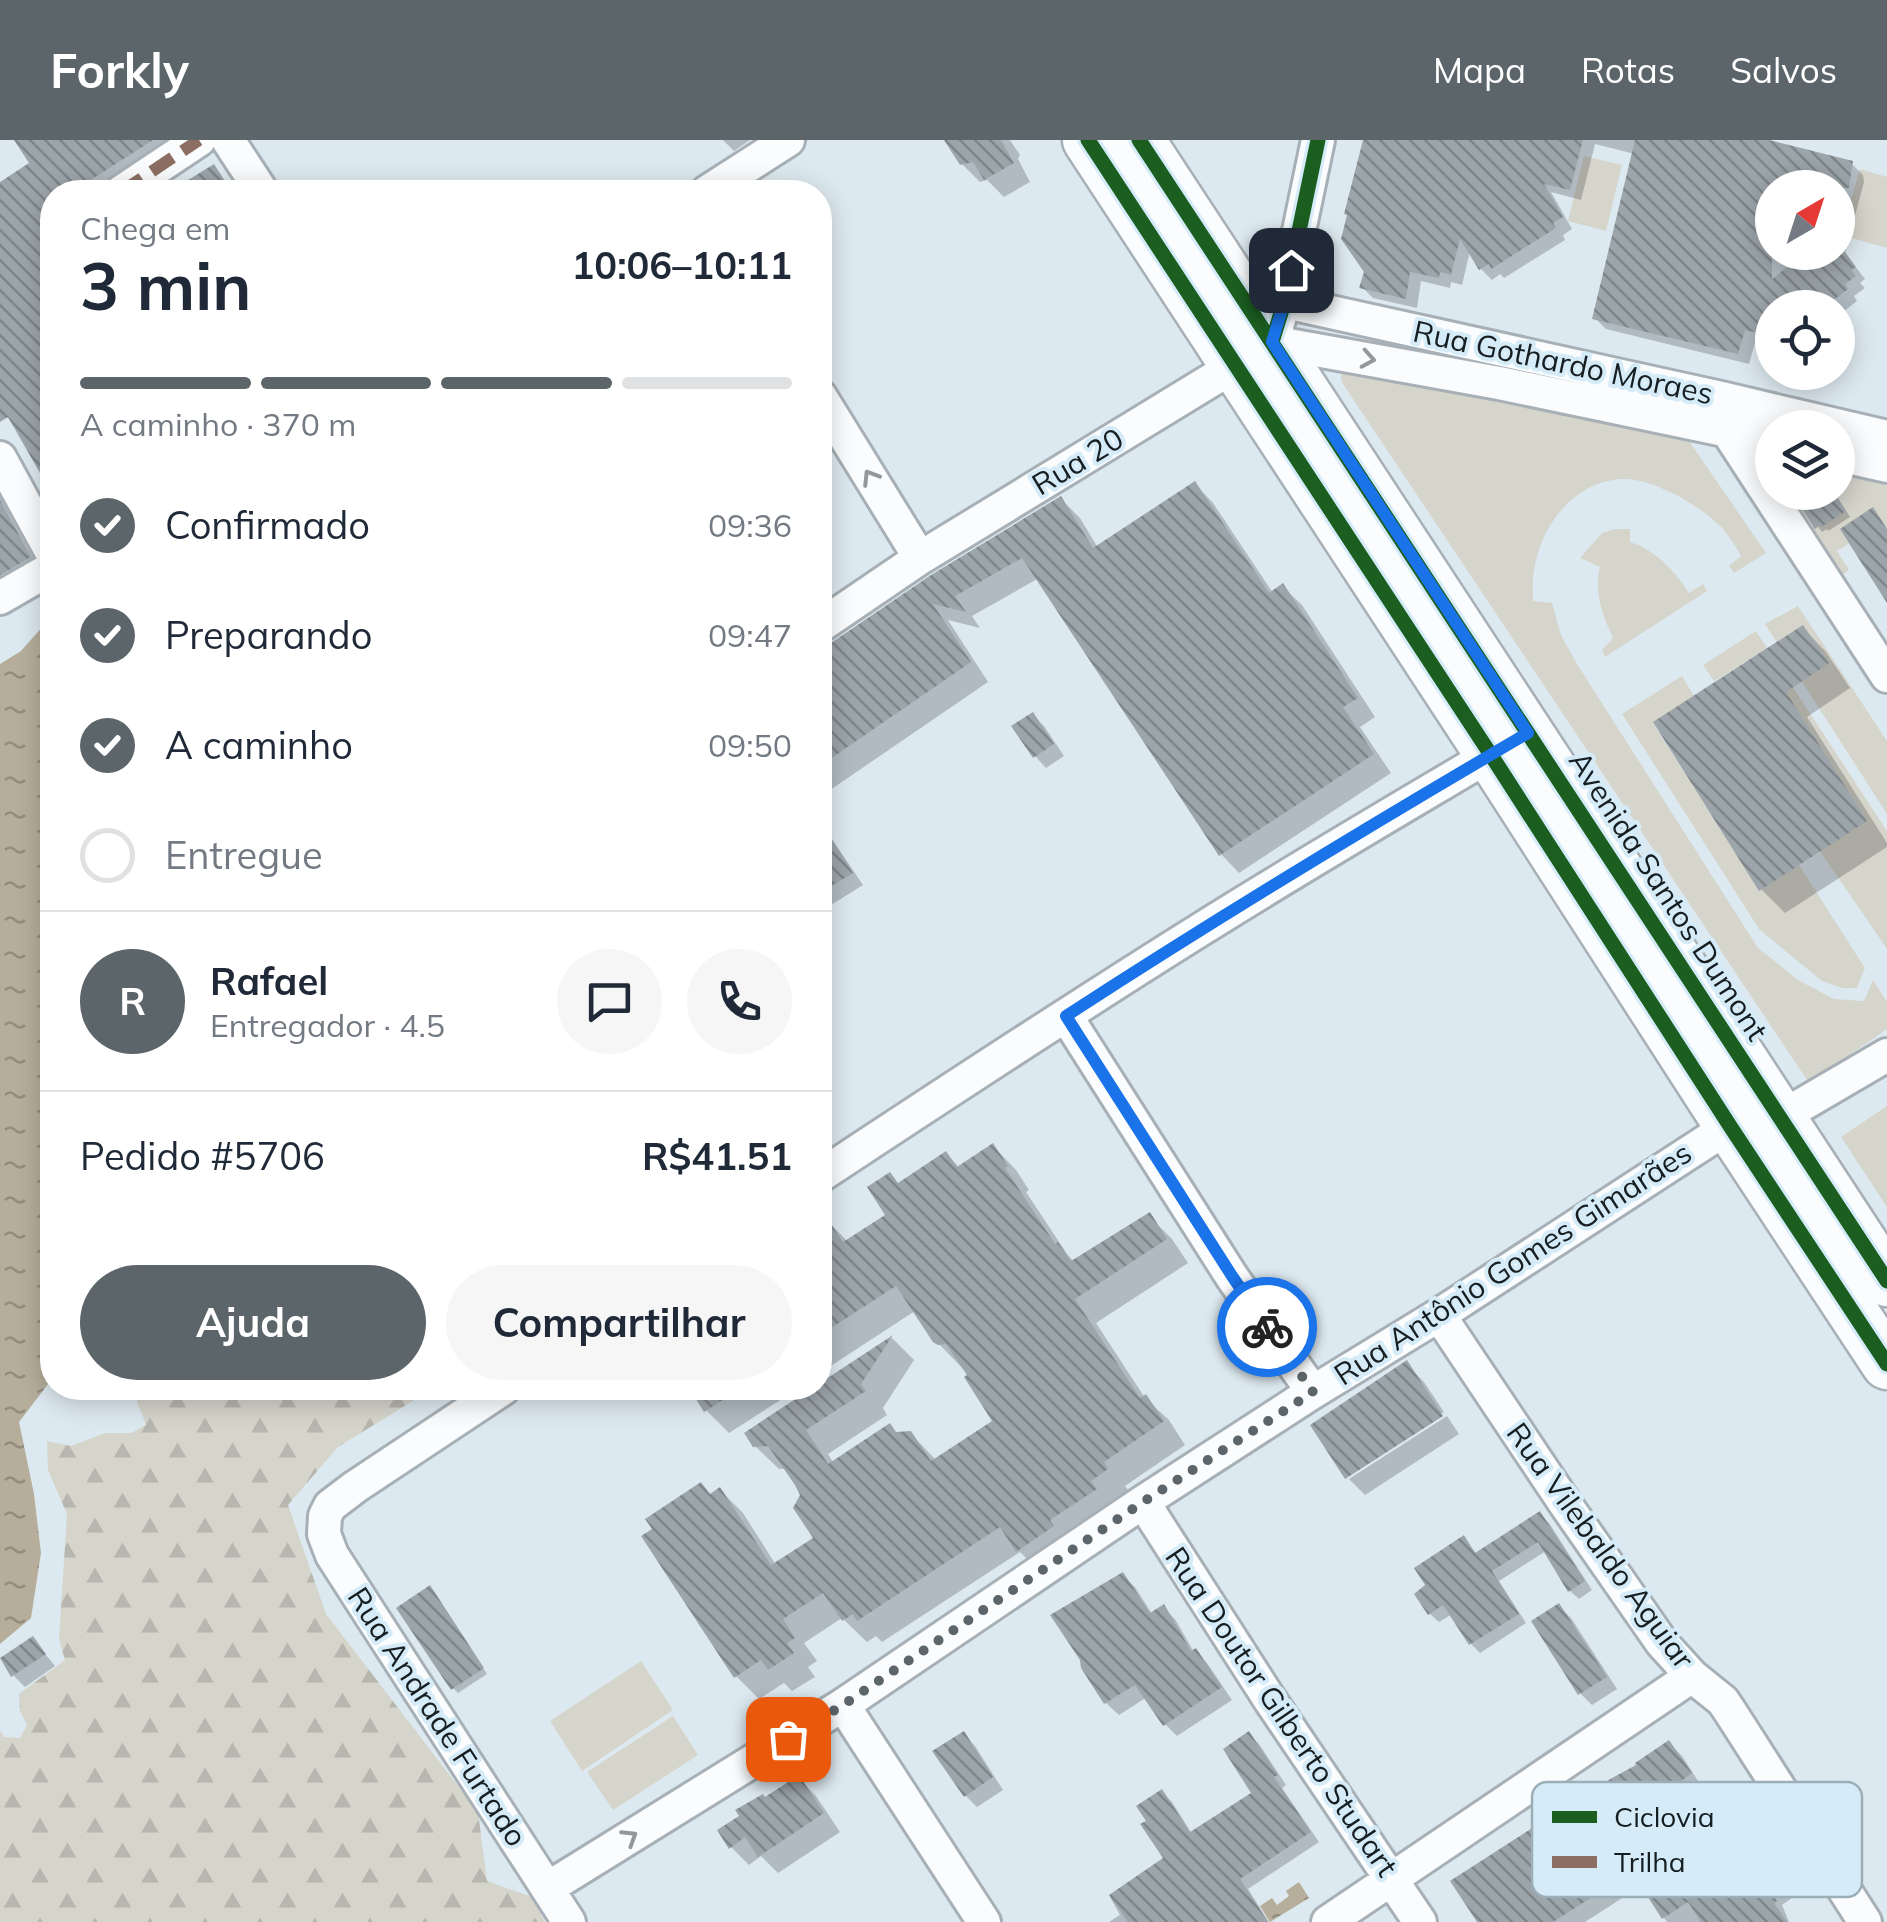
<!DOCTYPE html>
<html lang="pt">
<head>
<meta charset="utf-8">
<style>
	:root { --surface:#fff; --page:#f6f6f7; --text:#1f2937; --muted:#747a83; --line:#e0e1e3; --accent:#5c656a }
	body { margin:0; font-family:Mulish,sans-serif; background:var(--page); color:var(--text); height:100vh; display:flex; flex-direction:column; font-size:38px; white-space:nowrap }
	* { box-sizing:border-box; margin:0 }
	p { font-size:32px; color:var(--muted) }
	.icon { flex:none; width:55px; height:55px; fill:none; stroke:currentColor; stroke-width:2; stroke-linecap:round; stroke-linejoin:round }
	.map { position:relative; flex:1; overflow:hidden }
	.details { position:absolute; left:40px; top:40px; width:792px; height:1220px; display:flex; flex-direction:column; background:var(--surface); border-radius:40px; box-shadow:0 5px 25px #0003 }
	.details>* { flex:none }
	.needle { width:65px; rotate:39deg }
	.buttons { position:absolute; left:1755px; top:30px; display:grid; gap:20px }
	.buttons a { display:grid; place-items:center; width:100px; height:100px; border-radius:50%; background:var(--surface); box-shadow:0 5px 25px #0003; font-size:50px }
	.pin { position:absolute; display:grid; place-items:center; width:85px; height:85px; color:#fff; margin:-42px; border-radius:20px; box-shadow:0 5px 15px #0006 }
	.courier { position:absolute; display:grid; place-items:center; width:100px; height:100px; margin:-50px; border:8px solid #1a73e8; border-radius:50%; background:#fff; color:#222; box-shadow:0 2px 12px #0007 }
	.head em { font-style:normal; font-weight:700 }
	.head div { display:flex; flex-direction:column-reverse }
	.head { display:flex; align-items:center; justify-content:space-between; height:170px; padding:0 40px }
	h1 { font-size:65px; font-weight:700; line-height:75px }
	.bar { display:grid; grid-template-columns:repeat(4,1fr); gap:15px 10px; align-content:center; height:120px; padding:0 40px }
	.bar i { height:12px; border-radius:8px; background:var(--line) }
	.bar .current { background:var(--accent) }
	.bar p { grid-column:span 4 }
	.line { display:flex; align-items:center; gap:25px; padding:0 40px; border-top:2px solid var(--line) }
	.line div { flex:1 }
	.round { display:grid; place-items:center; flex:none; width:105px; height:105px; border-radius:52px; background:var(--page) }
	ol { padding:0 40px; list-style:none }
	li { display:flex; align-items:center; gap:30px; height:110px }
	li p { margin-inline-start:auto }
	li .icon { padding:10px; border-radius:50%; background:var(--accent); color:#fff; stroke-width:4 }
	li:last-child { color:var(--muted) }
	li i { width:55px; height:55px; border:5px solid var(--line); border-radius:50% }
	.primary-button { display:flex; gap:20px; margin-top:auto; padding:20px 40px }
	.primary-button a { flex:1; height:115px; border-radius:60px; background:var(--accent); color:#fff; font-size:40px; font-weight:700; line-height:115px; text-align:center }
	.primary-button a+a { background:var(--page); color:var(--text) }
	header { display:flex; align-items:center; gap:60px; box-sizing:border-box; height:140px; padding:0 50px; background:var(--accent); color:#fff }
	header strong { font-size:48px }
	nav { display:flex; gap:55px; margin-inline-start:auto; font-size:35px }
	.map>svg:first-child { display:block }
</style>
</head>
<body>
<header>
<strong>Forkly</strong>
<nav><a>Mapa</a><a>Rotas</a><a>Salvos</a></nav>
</header>
<div class="map">
<svg width="1887" height="1782" viewBox="0 0 1887 1782">
	<defs>
		<pattern id="forest-firs" width="22" height="20" patternUnits="userSpaceOnUse" patternTransform="scale(2.5)"><rect width="22" height="20" fill="#d6d5cc"/><path d="M5 1l3.5 6h-7zM16 11l3.5 6h-7z" fill="#b7b6af"/></pattern>
		<pattern id="water-ripples" width="26" height="14" patternUnits="userSpaceOnUse" patternTransform="scale(2.5)"><rect width="26" height="14" fill="#b6ae9b"/><path d="M2 4q2-2 4 0t4 0M15 11q2-2 4 0t4 0" fill="none" stroke="#938d7e"/></pattern>
		<pattern id="building-back-hatch" width="6" height="6" patternUnits="userSpaceOnUse" patternTransform="scale(2.5)"><rect width="6" height="6" fill="#9ca5aa"/><path d="M-1 5l2 2M0 0l6 6M5-1l2 2" fill="none" stroke="#7e868a"/></pattern>
	</defs>
	<rect width="100%" height="100%" fill="#dde9f0"/>
	<path fill="#d6d5cc" d="M1584,16L1622,25L1606,91L1568,81Z
		M1860,29L1887,37V108L1841,95Z
		M1349,225L1689,301L1766,413L1734,433L1729,426L1741,416C1736,407 1730,398 1724,390C1704,368 1654,338 1623,339C1574,341 1541,385 1534,430C1532,440 1533,451 1533,461L1552,463L1561,495L1577,524L1758,808L1798,840L1834,859L1864,861L1873,840L1887,862V889L1809,943L1343,244C1339,235 1341,231 1349,225Z
		M1838,333L1887,345V399L1867,392L1837,411L1849,430L1842,435L1790,353L1838,352Z
		M1615,389H1630V402C1655,410 1675,431 1689,453L1703,444L1707,451L1605,517L1602,510L1613,498C1602,474 1594,453 1600,427L1580,418L1602,393Z
		M1798,466L1887,601V674L1765,484Z
		M1756,491L1887,691V809L1820,711L1867,681L1760,513L1714,541L1703,525Z
		M1682,536L1694,556L1653,583L1759,750L1799,725L1865,828L1857,848H1843L1822,841L1759,789L1622,574Z
		M1887,966V1067L1841,997Z
		M641,1521L673,1570L582,1631L550,1581Z
		M673,1576L698,1615L613,1670L587,1632Z"/>
	<path fill="url(#forest-firs)" d="M132,1248H434L338,1307L288,1365L326,1474L478,1672L487,1741L532,1757L545,1782H0V1591L4,1597L20,1598L27,1585L20,1571L19,1554L65,1520L59,1499L67,1374L48,1330L47,1301L71,1306L105,1293H131L146,1285Z"/>
	<path fill="url(#water-ripples)" d="M52,476V1239L19,1282L34,1354L41,1413L31,1478L0,1504V524L21,511Z
		M1299,1742L1309,1758L1270,1782L1260,1766L1272,1758L1277,1765L1289,1756L1286,1751Z"/>
	<path fill="#0003" fill-rule="evenodd" d="M23,0H186L107,52H52V358L41,337L45,335L16,286L7,277L0,264V45L33,24Z
		M723,0H750L734,11Z
		M950,0H1010L1020,15L1018,19L1030,42L1004,57L987,40L980,42L962,24Z
		M1365,0H1756L1852,24L1863,35L1864,42L1845,113L1865,139L1860,143L1865,148L1854,156L1857,161L1838,176V168H1772V204L1756,199L1749,224L1606,189L1595,178L1635,14L1595,4L1581,60L1551,52L1572,89L1563,95L1565,100L1504,138L1500,134L1492,140L1481,129L1470,111L1462,145L1451,142L1450,148L1421,141L1417,168L1373,158L1362,147L1367,131ZM1772,48H1838V112H1772Z
		M213,27L235,52H174Z
		M1195,344L1213,363L1273,453L1283,447L1302,465L1375,577L1360,587L1391,633L1239,733L1221,714L1039,438L972,476L980,488L948,480L988,542L820,657V508L832,505L1061,359L1080,378L1098,408Z
		M1834,352L1850,377L1828,391L1827,389L1822,392L1801,363Z
		M0,356L39,426L0,449Z
		M1803,488L1826,512L1850,548L1807,577L1887,703V707L1785,773L1761,749L1656,583Z
		M1032,575L1044,586L1064,616L1046,628L1035,616Z
		M820,681L863,745L831,765L820,754Z
		M993,1006L1016,1030L1029,1050L1026,1052L1067,1114L1074,1122L1149,1076L1172,1099L1188,1123L1096,1183L1145,1258L1169,1280L1185,1305L1125,1346L1130,1353L1041,1433L1020,1412L882,1502L876,1496L867,1502L842,1478L804,1503L817,1521L808,1527L815,1537L792,1551L784,1543L759,1559L736,1536L712,1356L720,1350L743,1373L776,1425L817,1399L803,1355L787,1329H779L755,1306L747,1294L892,1198L914,1220L883,1268L887,1275L828,1314L834,1324L897,1294L910,1293L936,1320L995,1281L970,1236L935,1200L915,1171L820,1233V1079L824,1077L848,1102L889,1075L890,1035L900,1045L946,1014L960,1028Z
		M1406,1224L1424,1242L1444,1272L1347,1334V1338L1313,1286Z
		M697,1248H799L729,1293L706,1270L693,1250Z
		M1447,1276L1459,1294L1365,1355L1349,1339Z
		M1540,1375L1549,1383L1592,1450L1579,1459L1570,1451L1546,1411L1499,1441L1526,1483L1480,1513L1471,1504L1452,1474L1439,1482L1430,1474L1429,1446L1463,1398L1477,1414Z
		M1122,1435L1135,1447L1152,1474L1163,1467L1175,1479L1194,1512L1207,1523L1232,1560L1177,1596L1165,1584L1147,1557L1119,1575L1106,1563L1083,1527Z
		M435,1454L487,1534L458,1553L453,1548Z
		M1559,1466L1571,1478L1617,1549L1592,1565L1580,1553Z
		M33,1499L55,1526L25,1547L13,1535Z
		M963,1594L975,1606L1003,1650L977,1667L965,1655Z
		M1249,1595L1259,1604L1286,1645L1282,1648L1319,1702L1248,1749L1269,1782H1109L1120,1775L1110,1757L1166,1719L1162,1652L1172,1662L1192,1694L1254,1653Z
		M1669,1603L1682,1616L1702,1647L1674,1667L1701,1710L1713,1702L1735,1723L1740,1736L1768,1718L1780,1731L1796,1755L1782,1765L1789,1782H1667L1641,1746L1585,1782H1480L1639,1626Z
		M798,1638L816,1656L840,1692L778,1733L761,1716L749,1725L731,1707L765,1660Z"/>
	<path fill="url(#building-back-hatch)" d="M14,0H153L72,52H52V354L8,277L0,282V42L29,23Z
		M944,0H1001L1014,23L984,40L973,22L960,25Z
		M1363,0H1583L1570,50L1544,44L1563,77L1553,83L1556,88L1491,129L1489,124L1479,130L1460,99L1451,135L1440,132L1439,138L1410,132L1406,159L1359,148L1364,132L1341,99L1347,75L1344,74Z
		M1635,0H1769L1853,21L1849,48H1772V139L1803,115L1808,118L1815,112H1845L1856,127L1851,130L1856,136L1845,144L1848,149L1823,168H1772V179L1765,180L1762,194L1745,190L1738,214L1592,179Z
		M214,24L232,52H169Z
		M1195,341L1269,453L1283,443L1358,558L1343,567L1374,614L1219,716L1022,418L955,456L966,472L933,464L971,522L820,626V506L831,503L931,435L1061,356L1093,408Z
		M1814,352H1834L1846,371L1821,387L1820,385L1815,389L1798,363Z
		M0,360L31,417L0,435Z
		M1873,367L1887,389V463L1840,389Z
		M1803,485L1829,523L1786,552L1867,681L1759,751L1653,582Z
		M1033,572L1054,604L1033,618L1011,586Z
		M820,681L853,733L820,753Z
		M993,1003L1008,1026L1005,1028L1055,1104L1058,1102L1071,1121L1150,1072L1167,1099L1075,1159L1140,1258L1146,1254L1164,1281L1104,1322L1108,1329L1091,1341L1097,1349L1050,1380L1054,1386L1016,1412L1000,1387L857,1481L853,1474L842,1481L823,1453L783,1479L795,1498L787,1503L794,1513L768,1530L761,1520L734,1538L641,1396L652,1389L645,1379L701,1342L710,1354L720,1347L771,1425L813,1398L793,1368L800,1355L795,1345L768,1306L753,1307L744,1293L812,1248H820V1243L893,1195L861,1244L866,1251L806,1290L828,1324L890,1283L896,1292L911,1291L931,1321L992,1281L964,1237L967,1235L946,1204L938,1205L933,1202L896,1146L820,1195V1068L843,1102L885,1075L867,1047L890,1032L898,1043L946,1011L957,1027Z
		M1407,1220L1443,1276L1345,1339L1310,1285Z
		M689,1248H741L704,1272Z
		M1540,1371L1585,1441L1568,1452L1538,1402L1492,1431L1519,1474L1469,1505L1443,1465L1428,1475L1414,1454L1425,1445L1414,1428L1464,1395L1475,1413Z
		M1123,1432L1150,1473L1164,1464L1191,1511L1196,1508L1222,1547L1163,1586L1135,1545L1104,1564L1081,1528L1080,1520L1050,1475Z
		M430,1445L484,1528L451,1550L396,1468Z
		M1559,1463L1607,1537L1578,1555L1531,1481Z
		M33,1496L46,1514L11,1537L0,1518Z
		M964,1591L993,1637L964,1657L932,1611Z
		M1249,1591L1278,1635L1274,1637L1311,1692L1240,1739L1268,1782H1128L1109,1755L1163,1718L1140,1684L1146,1681L1136,1666L1162,1649L1190,1692L1251,1653L1223,1609Z
		M1669,1600L1692,1633L1663,1654L1682,1686L1698,1709L1713,1699L1722,1707L1734,1737L1768,1715L1786,1742L1771,1752L1777,1761L1774,1763L1787,1782H1701L1688,1762L1662,1779L1637,1740L1634,1742L1628,1734L1553,1782H1477L1450,1741L1571,1663L1570,1661L1636,1625L1635,1623Z
		M799,1635L824,1673L758,1717L745,1697L729,1709L717,1690L739,1676L735,1670L763,1654L765,1657Z"/>
	<g fill="none" stroke-linecap="round" stroke-linejoin="round">
		<defs>
			<path id="minor" d="M228,0L262,52
				M1318,0L1284,163L1272,202L1499,243L1772,300
				M121,52L199,0
				M707,52L788,0
				M1267,158L1721,258L1887,297
				M820,256L920,418
				M1726,289L1887,536
				M1838,315L1887,326
				M0,318L52,413
				M0,458L52,428
				M820,486L920,418L1236,225
				M1066,876L1232,1137L1313,1252
				M820,1036C944,954 1069,872 1195,793C1298,728 1403,667 1507,605
				M1439,1175L1566,1365L1662,1503L1692,1536L1723,1561L1731,1573L1865,1782
				M504,1248L355,1347L330,1366L325,1376L324,1394L332,1415L569,1782
				M1143,1362L1270,1560L1420,1782
				M843,1565L984,1782
				M548,1748L843,1565L1143,1362L1313,1252L1439,1175L1730,986L1781,977L1887,915
				M1328,1782L1692,1536"/>
			<path id="primary" d="M1088,0L1491,615L1730,986L1887,1224
				M1139,0L1887,1141"/>
		</defs>
		<use href="#minor" stroke="#a7b0b6" stroke-width="38"/>
		<use href="#primary" stroke="#a7b0b6" stroke-width="55"/>
		<use href="#minor" stroke="#fafcfd" stroke-width="32"/>
		<use href="#primary" stroke="#fafcfd" stroke-width="50"/>
		<path stroke="#8d6e63" stroke-width="12" stroke-dasharray="25 12" stroke-linecap="butt" d="M121,52L199,0"/>
		<defs>
			<path id="cycleway" d="M1088,0L1491,615L1730,986L1887,1224
				M1139,0L1887,1141
				M1272,202L1284,163L1318,0"/>
		</defs>
		<use href="#cycleway" stroke="#d5ecf8" stroke-width="21"/>
		<use href="#cycleway" stroke="#1b5e20" stroke-width="15"/>
	</g>
	<defs><path id="oneway-chevron" d="M-2-3.5L2.5 0L-2 3.5" fill="none" stroke-width="1.6" stroke-linecap="round" stroke-linejoin="round" transform="scale(2.5)"/></defs>
	<g stroke="#93989a">
		<use href="#oneway-chevron" transform="translate(1368 219) rotate(10)"/>
		<use href="#oneway-chevron" transform="translate(870 337) rotate(-122)"/>
		<use href="#oneway-chevron" transform="translate(630 1697) rotate(-32)"/>
	</g>
	<g fill="none" stroke-linecap="round" stroke-linejoin="round">
		<path stroke="#5c656a" stroke-width="10" stroke-dasharray="0 18" d="M788,1599L843,1565L1143,1362L1313,1252L1267,1187"/>
		<path stroke="#1a73e8" stroke-width="12" d="M1267,1187L1232,1136L1066,876C1217,778 1372,684 1528,593L1272,202L1284,163L1291,130"/>
	</g>
	<g text-anchor="middle" stroke-width="8" stroke-linejoin="round" paint-order="stroke">
		<g font-size="30" fill="#161e22" stroke="#d5ecf8">
			<text transform="translate(1563 223) rotate(12)" y="10">Rua Gothardo Moraes</text>
			<text transform="translate(1078 322) rotate(-31)" y="10">Rua 20</text>
			<text transform="translate(1668 756) rotate(57)" y="10">Avenida Santos Dumont</text>
			<text transform="translate(1513 1124) rotate(-33)" y="10">Rua Antônio Gomes Gimarães</text>
			<text transform="translate(1600 1406) rotate(54)" y="10">Rua Vilebaldo Aguiar</text>
			<text transform="translate(1281 1572) rotate(56)" y="10">Rua Doutor Gilberto Studart</text>
			<text transform="translate(437 1577) rotate(57)" y="10">Rua Andrade Furtado</text>
		</g>
	</g>
	<rect x="1532" y="1642" width="330" height="115" rx="15" fill="#d5ecf8" stroke="#9caeb8" stroke-width="2.5"/>
	<rect x="1552" y="1671" width="45" height="12" fill="#1b5e20"/>
	<rect x="1552" y="1716" width="45" height="12" fill="#8d6e63"/>
	<g font-size="28" fill="#161e22">
		<text x="1614" y="1687">Ciclovia</text>
		<text x="1614" y="1732">Trilha</text>
	</g>
</svg>
<div class="buttons">
<a><svg class="needle" viewBox="-14 -14 28 28"><path d="M0-13l5 13h-10z" fill="#e53935"/><path d="M0 13l5-13h-10z" fill="#747a83"/></svg></a>
<a><svg class="icon" aria-label="locate" viewBox="0 0 24 24"><circle cx="12" cy="12" r="6"/><path d="M12 2v4M12 18v4M2 12h4M18 12h4"/></svg></a>
<a><svg class="icon" aria-label="layers" viewBox="0 0 24 24"><path d="M12 4l9 5-9 5-9-5zM3 14l9 5 9-5"/></svg></a>
</div>
<div class="pin" style="left:788px;top:1599px;background:#ea580c"><svg class="icon" aria-label="bag" viewBox="0 0 24 24"><path d="M5 8h14l-1 12H6zM9 8a3 3 0 0 1 6 0"/></svg></div>
<div class="pin" style="left:1291px;top:130px;background:#1f2937"><svg class="icon" aria-label="home" viewBox="0 0 24 24"><path d="M3 11l9-7 9 7M6 9v11h12V9"/></svg></div>
<div class="courier" style="left:1267px;top:1187px"><svg class="icon" aria-label="bike" viewBox="0 0 24 24"><circle cx="6" cy="16" r="4"/><circle cx="18" cy="16" r="4"/><path d="M6 16l4-8h5l3 8M10 8l3 8H6M13 5h3"/></svg></div>
<section class="details">
<div class="head"><div><h1>3 min</h1><p>Chega em</p></div><em>10:06–10:11</em></div>
<div class="bar"><i class="current"></i><i class="current"></i><i class="current"></i><i></i><p>A caminho · 370 m</p></div>
<ol>
<li><svg class="icon" aria-label="check" viewBox="0 0 24 24"><path d="M5 12l5 5 9-10"/></svg>Confirmado<p>09:36</p></li>
<li><svg class="icon" aria-label="check" viewBox="0 0 24 24"><path d="M5 12l5 5 9-10"/></svg>Preparando<p>09:47</p></li>
<li><svg class="icon" aria-label="check" viewBox="0 0 24 24"><path d="M5 12l5 5 9-10"/></svg>A caminho<p>09:50</p></li>
<li><i></i>Entregue</li>
</ol>
<div class="line" style="height:180px"><b class="round" style="background:var(--accent);color:#fff">R</b><div><b>Rafael</b><p>Entregador · 4.5</p></div><a class="round"><svg class="icon" aria-label="chat" viewBox="0 0 24 24"><path d="M4 5h16v11H9l-5 4z"/></svg></a><a class="round"><svg class="icon" aria-label="phone" viewBox="0 0 24 24"><path d="M5 4h4l2 5-3 2q2 4 5 5l2-3 5 2v4C11 20 4 13 5 4z"/></svg></a></div>
<div class="line" style="height:130px"><div>Pedido #5706</div><b>R$41.51</b></div>
<div class="primary-button"><a>Ajuda</a><a>Compartilhar</a></div>
</section>
</div>
</body>
</html>
